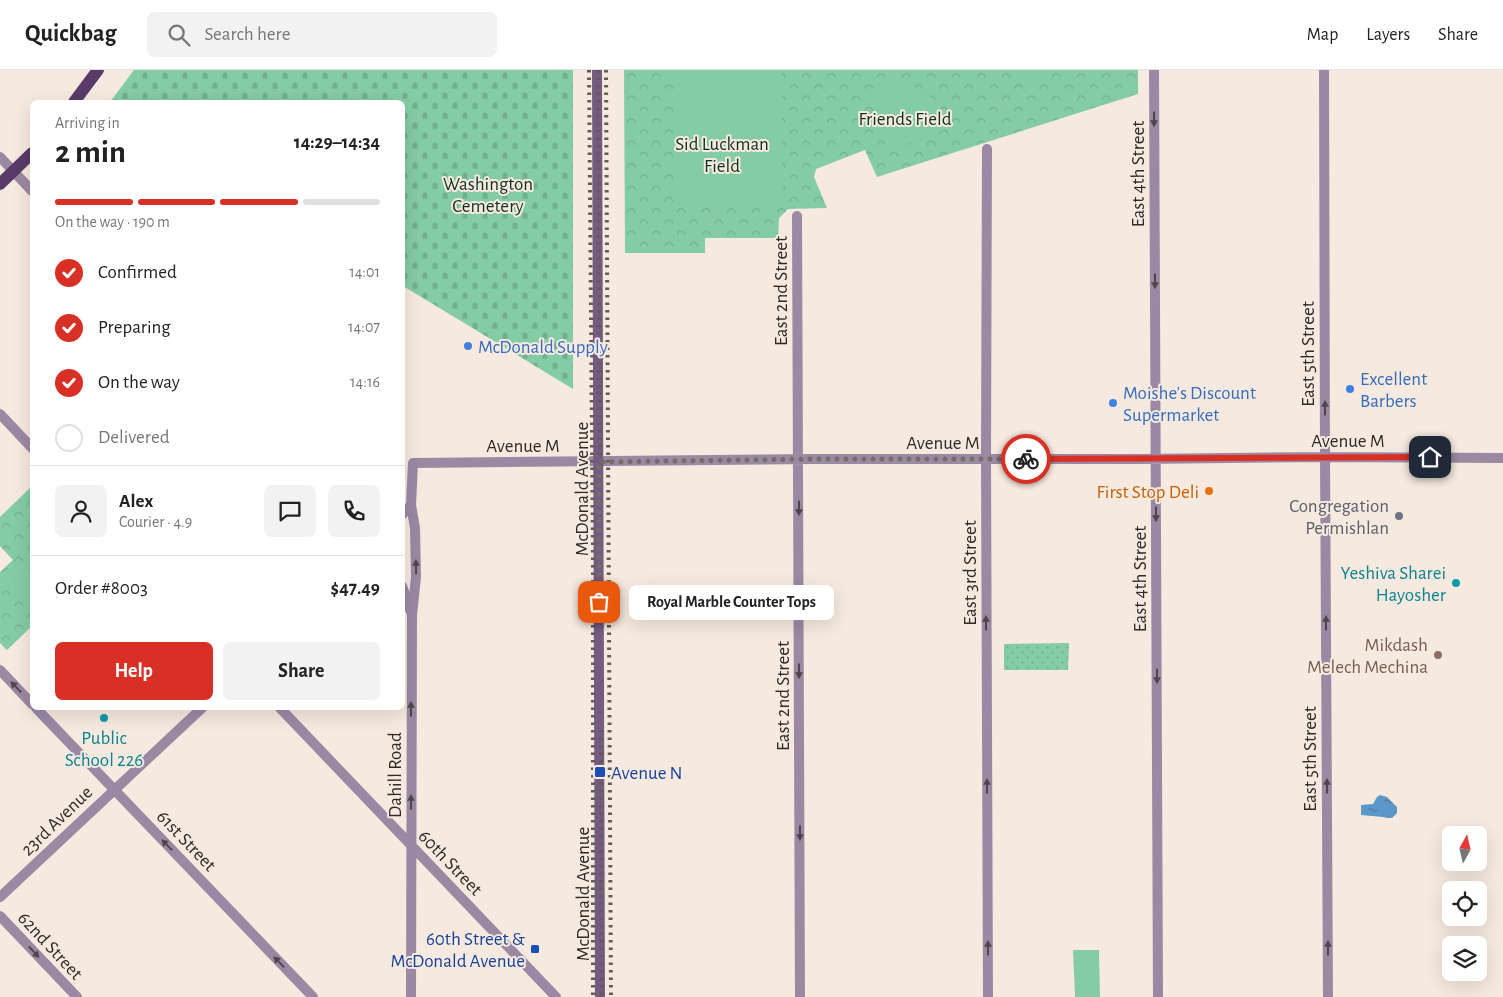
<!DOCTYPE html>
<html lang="en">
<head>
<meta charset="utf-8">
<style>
	:root { --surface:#fff; --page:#f2f2f2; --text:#222; --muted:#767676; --line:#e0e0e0; --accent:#d93025 }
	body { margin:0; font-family:"Alegreya Sans",sans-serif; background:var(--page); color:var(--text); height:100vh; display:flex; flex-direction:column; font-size:19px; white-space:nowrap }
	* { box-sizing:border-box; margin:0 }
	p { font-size:16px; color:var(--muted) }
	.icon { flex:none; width:28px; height:28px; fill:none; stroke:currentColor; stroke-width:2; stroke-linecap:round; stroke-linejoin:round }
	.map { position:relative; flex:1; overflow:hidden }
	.panel { position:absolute; left:30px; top:30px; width:375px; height:610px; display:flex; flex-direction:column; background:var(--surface); border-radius:8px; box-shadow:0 5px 20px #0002 }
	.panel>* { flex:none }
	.needle { width:32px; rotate:8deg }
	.controls { position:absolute; left:1442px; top:756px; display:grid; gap:10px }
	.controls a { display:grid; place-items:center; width:45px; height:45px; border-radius:8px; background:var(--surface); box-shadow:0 5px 20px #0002; font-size:25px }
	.pin { position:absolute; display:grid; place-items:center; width:42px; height:42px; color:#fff; margin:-21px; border-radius:10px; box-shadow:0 2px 8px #0006 }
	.courier { position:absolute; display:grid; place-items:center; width:50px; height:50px; margin:-25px; border:4px solid #d93025; border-radius:50%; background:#fff; color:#222; box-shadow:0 1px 6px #0007 }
	.bubble { position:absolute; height:35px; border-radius:8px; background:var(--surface); box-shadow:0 5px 20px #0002; font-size:16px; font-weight:600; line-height:35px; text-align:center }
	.overview em { font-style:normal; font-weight:600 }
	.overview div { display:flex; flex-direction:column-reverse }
	.overview { display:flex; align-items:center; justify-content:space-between; height:85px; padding:0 25px }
	h1 { font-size:32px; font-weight:600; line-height:38px }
	.bar { display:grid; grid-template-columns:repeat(4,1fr); gap:8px 5px; align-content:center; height:60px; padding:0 25px }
	.bar i { height:6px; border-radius:4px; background:var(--line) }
	.bar .selected { background:var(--accent) }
	.bar p { grid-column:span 4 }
	.line { display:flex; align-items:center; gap:12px; padding:0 25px; border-top:1px solid var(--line) }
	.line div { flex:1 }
	.round { display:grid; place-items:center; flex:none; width:52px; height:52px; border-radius:8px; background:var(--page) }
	ol { padding:0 25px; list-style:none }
	li { display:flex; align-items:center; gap:15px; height:55px }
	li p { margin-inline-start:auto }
	li .icon { padding:5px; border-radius:50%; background:var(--accent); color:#fff; stroke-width:4 }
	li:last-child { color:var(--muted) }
	li i { width:28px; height:28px; border:2px solid var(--line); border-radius:50% }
	.cta { display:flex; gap:10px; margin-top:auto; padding:10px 25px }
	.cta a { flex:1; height:58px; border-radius:8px; background:var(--accent); color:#fff; font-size:20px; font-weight:600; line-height:58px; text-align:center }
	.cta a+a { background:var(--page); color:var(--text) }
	header { display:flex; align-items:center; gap:30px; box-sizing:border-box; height:70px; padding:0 25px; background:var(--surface); border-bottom:1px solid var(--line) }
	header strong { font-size:24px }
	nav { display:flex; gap:28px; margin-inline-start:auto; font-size:18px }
	.search { width:350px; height:45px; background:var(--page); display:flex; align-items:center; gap:12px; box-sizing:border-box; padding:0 18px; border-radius:8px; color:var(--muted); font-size:19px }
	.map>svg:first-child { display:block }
</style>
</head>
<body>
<header>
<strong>Quickbag</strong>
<div class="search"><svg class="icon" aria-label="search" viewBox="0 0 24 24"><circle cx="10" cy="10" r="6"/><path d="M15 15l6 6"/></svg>Search here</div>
<nav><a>Map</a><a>Layers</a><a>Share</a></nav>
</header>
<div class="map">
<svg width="1503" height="927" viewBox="0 0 1503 927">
	<defs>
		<pattern id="grass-dots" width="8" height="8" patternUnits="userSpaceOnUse" patternTransform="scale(1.25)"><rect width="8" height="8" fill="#84cca5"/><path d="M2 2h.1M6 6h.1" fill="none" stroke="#72af8e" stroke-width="1.8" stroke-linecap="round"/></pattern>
		<pattern id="cemetery-stones" width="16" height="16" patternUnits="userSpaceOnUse" patternTransform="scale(1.25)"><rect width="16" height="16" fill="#84cca5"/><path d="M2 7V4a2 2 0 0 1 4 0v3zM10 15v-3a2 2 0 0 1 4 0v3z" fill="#72af8e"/></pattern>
		<pattern id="park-crowns" width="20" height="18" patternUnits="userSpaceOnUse" patternTransform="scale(1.25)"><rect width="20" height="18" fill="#84cca5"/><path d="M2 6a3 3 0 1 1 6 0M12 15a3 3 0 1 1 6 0" fill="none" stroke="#72af8e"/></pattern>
		<pattern id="water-ripples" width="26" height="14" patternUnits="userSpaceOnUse" patternTransform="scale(1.25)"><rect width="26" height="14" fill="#5c97ca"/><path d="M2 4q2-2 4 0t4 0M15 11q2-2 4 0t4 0" fill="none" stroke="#4c7ba4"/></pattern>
	</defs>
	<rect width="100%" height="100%" fill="#f6e9df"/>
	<path fill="url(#grass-dots)" d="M1069,573L1068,600H1004V574Z"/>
	<path fill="url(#cemetery-stones)" d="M134,0H573V319L403,216L402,32H110Z"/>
	<path fill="url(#park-crowns)" d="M624,0H1138V24L877,107L865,80L816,99L814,107L827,138L788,139L779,148L778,168H705V183H625Z
		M32,416V556L7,580L0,573V502L13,490L0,476V447Z"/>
	<path fill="#84cca5" d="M677,0H782L783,135H677Z
		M1024,0H1049L1050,5L1028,12Z
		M893,13C926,16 938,28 946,59L887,81L868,20L880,15Z
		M19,489L32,503V541L0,507Z
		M1073,880H1099L1100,927H1075Z"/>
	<path fill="url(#water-ripples)" d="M1380,725L1387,727L1397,737V743L1392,748H1388L1383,747L1361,745V735L1373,734L1377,727Z"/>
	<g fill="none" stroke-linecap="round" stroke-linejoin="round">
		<path stroke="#9b89a4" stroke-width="10" d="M1154,0L1158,927
			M1324,0L1325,387L1328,927
			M987,79L986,389L988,927
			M0,87L32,121
			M797,146L800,927
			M0,344L32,378
			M402,445L411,435
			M402,516L411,542
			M0,600L32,634
			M36,638L313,927
			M280,638L556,927
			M0,827L202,638
			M0,846L77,927
			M411,927L412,545L416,507L415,458L411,435L413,393L813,389H1140L1325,387L1503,388"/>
		<path stroke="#745b81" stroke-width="10" d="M597,0L600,927"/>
		<path stroke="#593a68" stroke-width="12" d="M74,32L98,0
			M0,114L32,83"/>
		<path stroke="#625b56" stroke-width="4" stroke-dasharray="2.5 5" stroke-linecap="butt" d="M589,0L593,489V927
			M598,0L600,385
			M606,0L611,927
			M601,660L602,927"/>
	</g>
	<defs><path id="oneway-solid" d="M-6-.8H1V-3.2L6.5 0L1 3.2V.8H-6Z" transform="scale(1.25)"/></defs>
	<g fill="#4f464c">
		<use href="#oneway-solid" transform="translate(1154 49) rotate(90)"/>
		<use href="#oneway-solid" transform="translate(1155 211) rotate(90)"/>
		<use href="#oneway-solid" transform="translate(1325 338) rotate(-90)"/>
		<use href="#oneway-solid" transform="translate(799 438) rotate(90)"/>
		<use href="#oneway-solid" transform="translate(1156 444) rotate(90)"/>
		<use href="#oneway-solid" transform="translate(416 497) rotate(-91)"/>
		<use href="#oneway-solid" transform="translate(986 553) rotate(-90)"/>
		<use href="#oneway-solid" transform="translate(1326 553) rotate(-90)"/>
		<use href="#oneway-solid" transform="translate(799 601) rotate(90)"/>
		<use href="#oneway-solid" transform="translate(1157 606) rotate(90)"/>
		<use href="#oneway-solid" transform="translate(16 617) rotate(-134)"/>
		<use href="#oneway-solid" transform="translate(411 639) rotate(-90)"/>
		<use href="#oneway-solid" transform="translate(987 716) rotate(-90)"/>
		<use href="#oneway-solid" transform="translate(1327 716) rotate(-90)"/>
		<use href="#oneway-solid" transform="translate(411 732) rotate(-90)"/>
		<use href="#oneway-solid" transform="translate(800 763) rotate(90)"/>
		<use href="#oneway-solid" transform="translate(167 775) rotate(-134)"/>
		<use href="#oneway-solid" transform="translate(988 878) rotate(-90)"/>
		<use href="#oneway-solid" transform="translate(1328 878) rotate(-90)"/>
		<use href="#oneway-solid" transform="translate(34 882) rotate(47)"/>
		<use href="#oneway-solid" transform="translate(279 892) rotate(-134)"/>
	</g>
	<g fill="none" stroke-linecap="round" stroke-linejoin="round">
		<path stroke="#756d67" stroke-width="5" stroke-dasharray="0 9" d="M599,532V392L813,389H1026"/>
		<path stroke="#d93025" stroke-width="6" d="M1026,389L1430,387"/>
	</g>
	<g fill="#3f7fe0" stroke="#f6e9df" stroke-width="2">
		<circle cx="468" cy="276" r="5"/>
		<circle cx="1350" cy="319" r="5"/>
		<circle cx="1113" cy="333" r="5"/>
	</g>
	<circle fill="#e8710a" stroke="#f6e9df" stroke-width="2" cx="1209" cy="421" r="5"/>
	<circle fill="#6b7280" stroke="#f6e9df" stroke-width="2" cx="1399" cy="446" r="5"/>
	<g fill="#0f9aa8" stroke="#f6e9df" stroke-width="2">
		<circle cx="1456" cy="513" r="5"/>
		<circle cx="104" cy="648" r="5"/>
	</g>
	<circle fill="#8d6e63" stroke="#f6e9df" stroke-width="2" cx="1438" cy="585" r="5"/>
	<g fill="#1a4fb4" stroke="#f6e9df" stroke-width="2">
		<rect x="594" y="696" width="12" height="12" rx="2.5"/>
		<rect x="530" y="874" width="10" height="10" rx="2.5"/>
	</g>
	<g text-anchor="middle" stroke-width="4" stroke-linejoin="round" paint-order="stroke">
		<g font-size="19" fill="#0e3120" stroke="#f6e9df">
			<text x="905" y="55">Friends Field</text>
			<text x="722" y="80">Sid Luckman<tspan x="722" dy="22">Field</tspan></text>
			<text x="488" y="120">Washington<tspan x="488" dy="22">Cemetery</tspan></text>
		</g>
		<g font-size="19" fill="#2f2a26" stroke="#f6e9df">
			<text transform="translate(1137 104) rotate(-90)" y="7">East 4th Street</text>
			<text transform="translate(780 221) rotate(-90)" y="7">East 2nd Street</text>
			<text transform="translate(1307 284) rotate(-90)" y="7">East 5th Street</text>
			<text x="1348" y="377">Avenue M</text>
			<text x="943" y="379">Avenue M</text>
			<text x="523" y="382">Avenue M</text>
			<text transform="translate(581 419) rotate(-90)" y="7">McDonald Avenue</text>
			<text transform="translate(969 503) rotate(-90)" y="7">East 3rd Street</text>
			<text transform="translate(1139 509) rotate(-90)" y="7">East 4th Street</text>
			<text transform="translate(782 626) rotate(-90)" y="7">East 2nd Street</text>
			<text transform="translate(1309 689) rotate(-90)" y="7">East 5th Street</text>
			<text transform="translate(394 705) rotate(-90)" y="7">Dahill Road</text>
			<text transform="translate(56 750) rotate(-44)" y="7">23rd Avenue</text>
			<text transform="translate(187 770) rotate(46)" y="7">61st Street</text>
			<text transform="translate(451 792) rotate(46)" y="7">60th Street</text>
			<text transform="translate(582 824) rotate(-90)" y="7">McDonald Avenue</text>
			<text transform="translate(51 875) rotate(47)" y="7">62nd Street</text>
		</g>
		<g font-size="19" fill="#366cbe" stroke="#f6e9df" text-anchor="start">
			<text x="478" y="283">McDonald Supply</text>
			<text x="1360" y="315">Excellent<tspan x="1360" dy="22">Barbers</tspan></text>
			<text x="1123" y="329">Moishe's Discount<tspan x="1123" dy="22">Supermarket</tspan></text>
		</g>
		<g font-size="19" fill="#c56008" stroke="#f6e9df" text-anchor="end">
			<text x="1199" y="428">First Stop Deli</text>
		</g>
		<g font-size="19" fill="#5b616d" stroke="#f6e9df" text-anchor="end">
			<text x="1389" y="442">Congregation<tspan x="1389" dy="22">Permishlan</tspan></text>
		</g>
		<g font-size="19" fill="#0d838f" stroke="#f6e9df" text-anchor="end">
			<text x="1446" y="509">Yeshiva Sharei<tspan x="1446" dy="22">Hayosher</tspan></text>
			<text x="104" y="674" text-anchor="middle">Public<tspan x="104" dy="22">School 226</tspan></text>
		</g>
		<g font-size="19" fill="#785e54" stroke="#f6e9df" text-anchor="end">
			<text x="1428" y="581">Mikdash<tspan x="1428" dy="22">Melech Mechina</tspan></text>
		</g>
		<g font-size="19" fill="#164399" stroke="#f6e9df" text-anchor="start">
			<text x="611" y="709">Avenue N</text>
			<text x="525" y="875" text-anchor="end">60th Street &amp;<tspan x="525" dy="22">McDonald Avenue</tspan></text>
		</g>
	</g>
</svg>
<div class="controls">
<a><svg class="needle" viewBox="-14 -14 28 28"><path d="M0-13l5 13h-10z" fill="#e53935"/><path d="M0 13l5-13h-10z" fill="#767676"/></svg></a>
<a><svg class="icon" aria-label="locate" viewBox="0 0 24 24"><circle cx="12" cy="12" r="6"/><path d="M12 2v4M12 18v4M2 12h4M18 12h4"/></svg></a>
<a><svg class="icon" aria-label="layers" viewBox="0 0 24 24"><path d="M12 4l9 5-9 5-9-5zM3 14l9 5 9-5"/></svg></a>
</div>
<div class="pin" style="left:599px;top:532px;background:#ea580c"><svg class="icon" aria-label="bag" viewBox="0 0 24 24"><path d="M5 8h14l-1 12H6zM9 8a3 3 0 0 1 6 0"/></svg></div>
<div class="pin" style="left:1430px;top:387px;background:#1f2937"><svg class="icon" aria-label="home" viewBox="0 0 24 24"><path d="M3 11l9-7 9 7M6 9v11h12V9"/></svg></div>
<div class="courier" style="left:1026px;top:389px"><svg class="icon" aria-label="bike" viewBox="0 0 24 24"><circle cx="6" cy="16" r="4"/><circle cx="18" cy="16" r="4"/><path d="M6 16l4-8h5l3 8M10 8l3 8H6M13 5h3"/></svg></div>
<div class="bubble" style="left:629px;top:515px;width:205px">Royal Marble Counter Tops</div>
<section class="panel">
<div class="overview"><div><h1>2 min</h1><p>Arriving in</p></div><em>14:29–14:34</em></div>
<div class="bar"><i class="selected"></i><i class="selected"></i><i class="selected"></i><i></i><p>On the way · 190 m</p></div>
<ol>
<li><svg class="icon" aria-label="check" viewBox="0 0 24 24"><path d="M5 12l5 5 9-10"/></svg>Confirmed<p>14:01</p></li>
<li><svg class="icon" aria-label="check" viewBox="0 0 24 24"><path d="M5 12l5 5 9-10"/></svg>Preparing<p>14:07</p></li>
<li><svg class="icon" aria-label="check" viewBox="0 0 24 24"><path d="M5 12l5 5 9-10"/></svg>On the way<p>14:16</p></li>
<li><i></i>Delivered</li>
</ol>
<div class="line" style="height:90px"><a class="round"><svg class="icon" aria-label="person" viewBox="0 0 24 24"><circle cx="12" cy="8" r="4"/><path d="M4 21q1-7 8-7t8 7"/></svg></a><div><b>Alex</b><p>Courier · 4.9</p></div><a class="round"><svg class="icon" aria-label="chat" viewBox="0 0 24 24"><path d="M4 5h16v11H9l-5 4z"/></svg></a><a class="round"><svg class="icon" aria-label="phone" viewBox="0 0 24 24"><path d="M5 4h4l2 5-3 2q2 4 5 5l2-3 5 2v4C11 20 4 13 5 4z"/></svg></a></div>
<div class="line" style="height:65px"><div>Order #8003</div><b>$47.49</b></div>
<div class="cta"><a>Help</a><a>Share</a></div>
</section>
</div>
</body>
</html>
